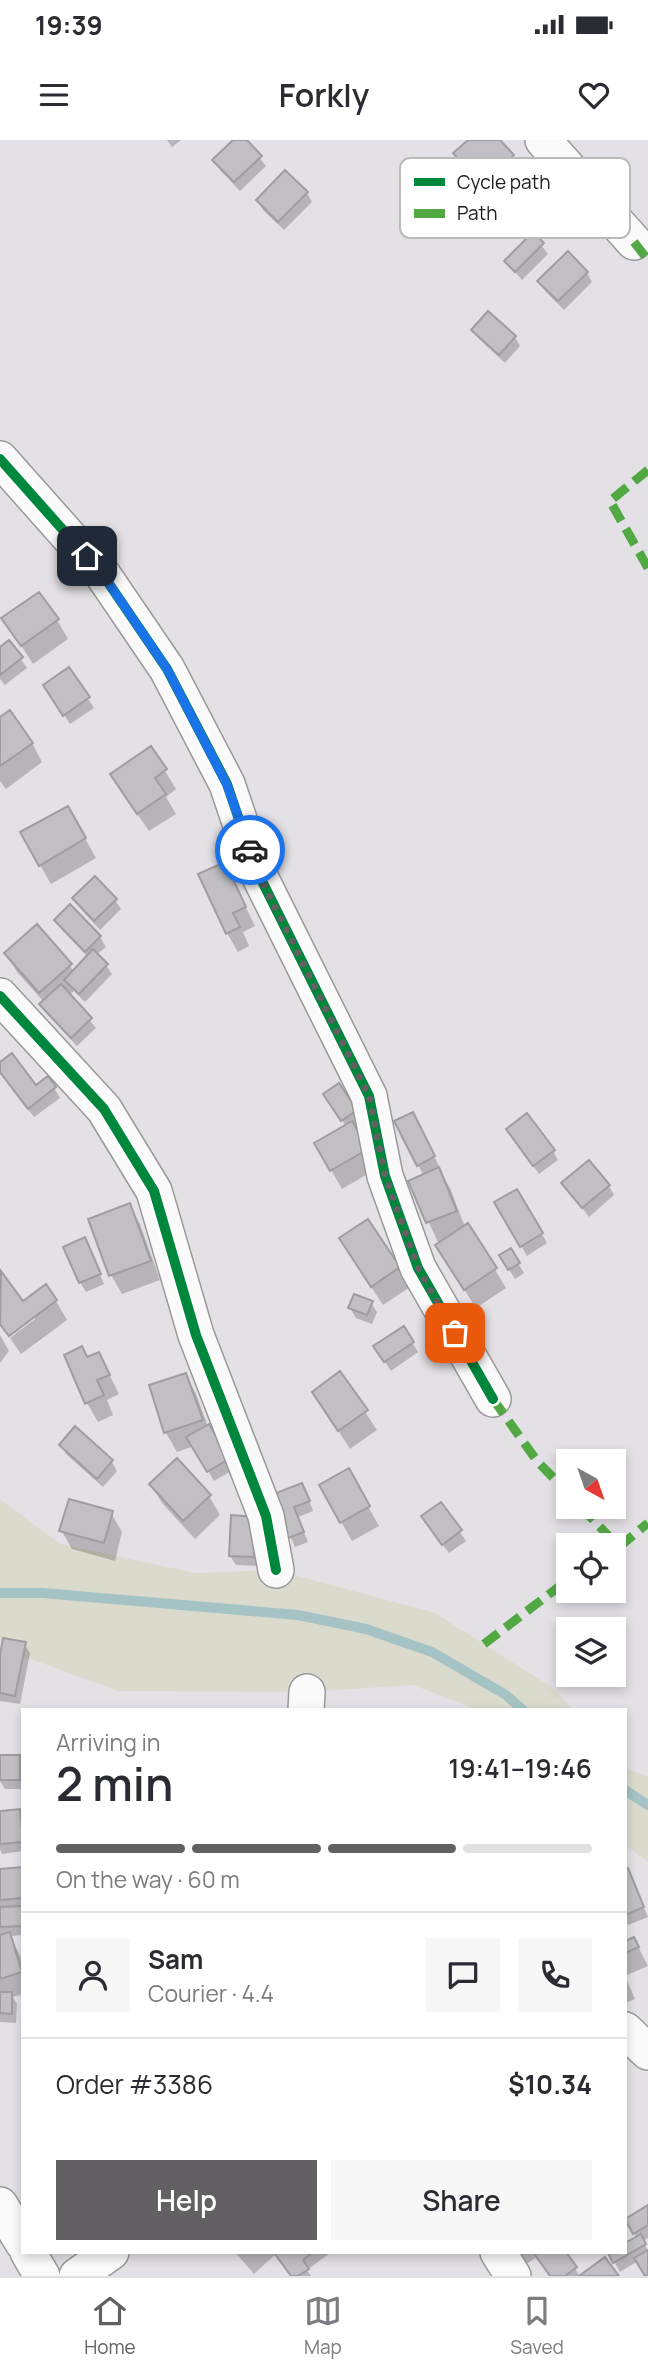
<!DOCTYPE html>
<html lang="en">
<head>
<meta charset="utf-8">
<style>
	:root { --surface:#fff; --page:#f7f7f7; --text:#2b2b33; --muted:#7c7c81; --line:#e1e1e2; --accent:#626063 }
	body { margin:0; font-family:Manrope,sans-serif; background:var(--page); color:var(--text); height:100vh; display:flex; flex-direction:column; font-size:26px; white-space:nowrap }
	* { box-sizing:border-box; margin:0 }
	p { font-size:23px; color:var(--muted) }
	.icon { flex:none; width:38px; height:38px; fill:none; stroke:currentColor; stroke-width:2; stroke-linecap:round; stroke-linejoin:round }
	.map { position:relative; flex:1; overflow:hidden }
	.details { position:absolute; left:21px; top:1568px; width:606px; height:546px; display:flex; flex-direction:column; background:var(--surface); border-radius:0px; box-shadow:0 4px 10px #0003 }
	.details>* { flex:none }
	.needle { width:46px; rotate:140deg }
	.controls { position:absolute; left:556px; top:1309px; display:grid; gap:14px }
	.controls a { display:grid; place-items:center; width:70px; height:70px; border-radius:0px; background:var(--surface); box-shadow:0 4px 10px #0003; font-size:35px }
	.pin { position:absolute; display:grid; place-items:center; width:60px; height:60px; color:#fff; margin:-30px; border-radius:14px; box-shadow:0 4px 10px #0006 }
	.courier { position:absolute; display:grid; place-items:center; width:70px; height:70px; margin:-35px; border:5px solid #1a73e8; border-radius:50%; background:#fff; color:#222; box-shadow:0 2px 9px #0007 }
	.head em { font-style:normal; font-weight:600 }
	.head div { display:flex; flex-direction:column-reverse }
	.head { display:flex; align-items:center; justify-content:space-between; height:119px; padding:0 35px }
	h1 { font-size:46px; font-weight:600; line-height:52px }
	.bar { display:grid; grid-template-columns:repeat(4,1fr); gap:10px 7px; align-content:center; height:84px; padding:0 35px }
	.bar i { height:9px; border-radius:5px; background:var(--line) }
	.bar .current { background:var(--accent) }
	.bar p { grid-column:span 4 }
	.line { display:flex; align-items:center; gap:18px; padding:0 35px; border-top:2px solid var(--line) }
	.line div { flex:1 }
	.round { display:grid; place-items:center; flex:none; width:74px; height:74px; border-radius:0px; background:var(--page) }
	.action { display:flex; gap:14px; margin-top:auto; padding:14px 35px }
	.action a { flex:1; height:80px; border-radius:0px; background:var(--accent); color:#fff; font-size:28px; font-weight:600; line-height:80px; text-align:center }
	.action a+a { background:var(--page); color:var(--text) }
	.status { display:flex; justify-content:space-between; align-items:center; height:49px; padding:0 35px; background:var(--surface); direction:ltr }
	.status svg { height:19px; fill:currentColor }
	header { display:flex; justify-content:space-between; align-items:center; height:91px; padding:0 35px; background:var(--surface); font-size:32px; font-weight:600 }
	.dock { display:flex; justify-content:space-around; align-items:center; height:98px; border-top:2px solid var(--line); background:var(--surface); font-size:19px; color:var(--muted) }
	.dock a { display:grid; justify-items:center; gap:4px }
	.dock .current { color:var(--accent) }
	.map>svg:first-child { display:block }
</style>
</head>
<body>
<div class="status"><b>19:39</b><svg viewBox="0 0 49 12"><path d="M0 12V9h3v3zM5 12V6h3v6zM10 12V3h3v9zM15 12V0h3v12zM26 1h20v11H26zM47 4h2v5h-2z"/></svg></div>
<header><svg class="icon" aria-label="menu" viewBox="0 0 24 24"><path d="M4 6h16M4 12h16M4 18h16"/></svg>Forkly<svg class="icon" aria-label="heart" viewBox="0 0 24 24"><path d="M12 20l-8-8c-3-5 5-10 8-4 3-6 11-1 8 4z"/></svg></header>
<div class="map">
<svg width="648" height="2136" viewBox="0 0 648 2136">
	<rect width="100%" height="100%" fill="#e4e1e6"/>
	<path fill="#dbdbcd" d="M0,1359L60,1404L195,1433L276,1430L435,1473L553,1548L573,1570H477L413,1545L307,1552L118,1551L28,1518L0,1501Z
		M625,1625L628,1629L648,1637V1722L625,1705Z"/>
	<path fill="#0003" d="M167,0H181L172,7Z
		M236,0H245L266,26L240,51L220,30L214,20Z
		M470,0H498L513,16L535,48L505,78L466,33L455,14Z
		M307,53L312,62L284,90L263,70L258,60Z
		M533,95L548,114L522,140L506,121Z
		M587,133L592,142L564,170L545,151L540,141Z
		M473,190L515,197L520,206L505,223L479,199Z
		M4,479L57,480L68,499L33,524Z
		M9,502L27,528L5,545L0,539V509Z
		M69,529L94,568L70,584L51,554Z
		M0,579L32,603L42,622L6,649L0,641Z
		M151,608L176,649L166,657L176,674L149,691L123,653Z
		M68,668L96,718L51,744L40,725Z
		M224,724L255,786L243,792L249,806L238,812L227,793Z
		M74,758L115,760L121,769L100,790L80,768Z
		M70,767L100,797L106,807L96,815L106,825L112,834L85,862L74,851L69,855L96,888L77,906L47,874L42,864L44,862L17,832L6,813L37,787L74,831L88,817L62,790L56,780Z
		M0,920L35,948L48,938L60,958L34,977L3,936L0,931Z
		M338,946L360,980L353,986L378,1028L342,1049L316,1004L346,986L331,964Z
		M417,983L439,1026L437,1027L450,1048L465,1087L468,1085L506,1148L476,1168L448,1124L410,1041L424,1036L418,1025Z
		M514,999L553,1011L558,1020L539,1034Z
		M564,1044L609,1046L614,1055L589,1077Z
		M517,1051L547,1103L527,1116L497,1063Z
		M130,1065L140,1084L160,1140L122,1154L111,1135L91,1080Z
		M368,1081L410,1147L383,1165L352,1118Z
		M89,1109L104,1144L86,1152L80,1142Z
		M510,1110L524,1133L515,1139L501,1116Z
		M1,1134L23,1163L56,1161L67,1180L21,1214L10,1198L35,1179V1175L7,1195L0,1185Z
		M371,1163L377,1172L372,1184L356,1178L350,1168Z
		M403,1188L418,1212L391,1231L381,1216Z
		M0,1195L9,1211L0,1223Z
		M99,1214L119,1254L107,1260L113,1275L98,1282L87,1263L66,1215L88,1219Z
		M340,1234L377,1290L350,1309L314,1252Z
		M186,1235L196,1254L208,1287L233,1330L214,1341L194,1306L177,1312L166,1293L151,1247Z
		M61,1305L112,1322L117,1331L103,1347L66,1314Z
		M348,1331L379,1386L352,1401L321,1346Z
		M151,1344L209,1356L220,1375L195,1399L162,1363Z
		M307,1355L313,1371L298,1377L308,1402L295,1407L273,1356Z
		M441,1364L466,1401L449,1413L429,1386Z
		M111,1373L122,1392L115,1421L72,1409L61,1390Z
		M255,1378L259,1426L236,1425L230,1416Z
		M24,1504L30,1513L20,1564L0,1561V1524Z
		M0,1611V1617H19L23,1624V1649H5L0,1641Z
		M19,1671L23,1677V1711L2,1714L0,1709V1673Z
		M23,1729V1795L10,1796L23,1821V1854L13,1857L17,1864L16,1883L0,1882V1731Z
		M627,1730L648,1777L628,1785L625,1779V1732Z
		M625,1799L626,1803L634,1799L648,1826L625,1836L635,1859L625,1863Z
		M648,2067V2098L643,2101L648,2111V2136L638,2121L620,2132L610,2114L625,2112V2105L637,2098L626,2080Z
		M235,2112H328L329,2114L307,2130L311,2136H291L277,2113L254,2134Z
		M517,2112H564L580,2136H551L537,2117L525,2125Z"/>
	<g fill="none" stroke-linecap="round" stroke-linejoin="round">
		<path stroke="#a5c3c4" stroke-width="10" d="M0,1453H43L298,1475L366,1489L432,1512L506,1555L523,1570
			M625,1650L648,1665"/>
	</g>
	<path fill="#c1bfc3" stroke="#9f9da1" stroke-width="2" d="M233,0H247L262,16L234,42L212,20Z
		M468,0H500L514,15L481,45L453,13Z
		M285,30L308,52L278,82L256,60Z
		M533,92L544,103L515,132L504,121Z
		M568,111L588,132L558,161L537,141Z
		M488,171L516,196L499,215L471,190Z
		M39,452L59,479L21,506L1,478Z
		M9,500L23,517L0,535V507Z
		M69,527L90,557L63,576L43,545Z
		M10,570L33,603L0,626V577Z
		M151,606L167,629L155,638L166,654L137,674L110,634Z
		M68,666L86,698L39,726L20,692Z
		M225,722L246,767L233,773L240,787L226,794L198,734Z
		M95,736L117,759L94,781L72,758Z
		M70,764L101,796L85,812L54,780Z
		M37,784L72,824L39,853L4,813Z
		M93,809L108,824L79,854L64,840Z
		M61,844L92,878L71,898L39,864Z
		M12,913L36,945L48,936L56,947L28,969L0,932V922Z
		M339,943L357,970L341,981L323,954Z
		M413,972L435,1016L417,1026L394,981Z
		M527,973L555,1010L533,1026L506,989Z
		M352,981L368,1009L330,1031L314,1003Z
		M589,1020L610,1045L582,1068L561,1043Z
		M439,1027L457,1071L426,1083L408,1041Z
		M517,1049L543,1093L520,1107L494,1062Z
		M130,1063L151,1121L109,1136L88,1079Z
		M368,1079L400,1127L371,1147L339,1098Z
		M468,1083L497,1128L464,1150L435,1105Z
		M85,1097L101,1134L79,1143L63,1107Z
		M511,1108L520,1123L508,1130L499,1115Z
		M1,1131L23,1161L46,1144L57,1160L9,1196L0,1184Z
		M354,1154L373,1161L367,1175L348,1168Z
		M404,1186L414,1202L384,1222L373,1206Z
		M82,1206L87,1217L99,1212L110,1235L97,1240L104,1255L85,1264L64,1215Z
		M340,1231L368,1270L338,1291L312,1252Z
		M186,1233L203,1280L164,1293L149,1245Z
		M209,1284L229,1319L207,1332L186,1297Z
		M75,1286L113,1320L97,1339L59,1305Z
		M177,1318L211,1355L183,1381L149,1344Z
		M349,1328L370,1366L340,1383L319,1345Z
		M302,1343L310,1361L294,1367L304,1392L288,1398L271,1355Z
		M69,1359L113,1371L104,1403L59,1391Z
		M441,1362L462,1390L442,1405L421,1376Z
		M231,1375L256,1377L254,1417L229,1416Z
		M3,1498L26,1502L15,1556L0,1553V1515Z
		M0,1615H20V1640H0Z
		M20,1669L23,1702L0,1704V1671Z
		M23,1727V1758L0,1760V1729Z
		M628,1728L644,1767L625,1775V1730Z
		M23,1766V1786L0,1787V1767Z
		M10,1792L22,1832L0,1839V1795Z
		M634,1797L639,1807L625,1813V1801Z
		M0,1852H12V1874L0,1873Z
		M648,2065V2085L633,2094L625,2079Z
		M641,2094L646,2104L613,2123L608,2113L625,2112V2103Z
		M648,2110V2136H645L634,2118Z
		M279,2112H313L303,2120L309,2129L298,2136H291L275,2114Z
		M533,2112H566L577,2127L565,2136H550Z
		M605,2117L619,2136H579Z"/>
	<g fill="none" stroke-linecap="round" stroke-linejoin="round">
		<defs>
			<path id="street" d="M543,0L634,102
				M0,319L103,435L167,529L227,644L255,727L369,956L385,1036L418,1128L493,1259
				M0,856L104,969L154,1051L196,1195L266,1376L276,1430
				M306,1570L307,1552
				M625,1890L648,1912
				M0,2065L23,2103
				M28,2112L42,2136
				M498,2112L513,2136
				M77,2136L111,2112"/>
		</defs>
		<use href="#street" stroke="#9a989b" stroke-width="38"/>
		<use href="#street" stroke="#fbfafb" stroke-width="35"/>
		<path stroke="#52a943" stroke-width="9" stroke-dasharray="18 9" stroke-linecap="butt" d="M634,102L648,120
			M648,330L610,361L648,428
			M493,1259L537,1321L569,1354
			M581,1367L619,1407L614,1410
			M619,1407L648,1383
			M484,1504L569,1439"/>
		<defs>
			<path id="cycleway" d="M0,319L103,435L167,529L227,644L255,727L369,956L385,1036L418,1128L493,1259
				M0,856L104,969L154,1051L196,1195L266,1376L276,1430"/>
		</defs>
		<use href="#cycleway" stroke="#fff" stroke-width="15"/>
		<use href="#cycleway" stroke="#00873e" stroke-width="10"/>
	</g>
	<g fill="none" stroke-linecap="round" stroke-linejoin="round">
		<path stroke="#626063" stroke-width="7" stroke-dasharray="0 12.6" d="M250,710L255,727L369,956L385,1036L418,1128L455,1193"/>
		<path stroke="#1a73e8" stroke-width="9" d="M87,416L103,435L167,529L227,645L250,710"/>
	</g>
	<rect x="400" y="18" width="230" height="80" rx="10" fill="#fff" stroke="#bbb" stroke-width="2"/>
	<rect x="414" y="38" width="31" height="8" fill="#00873e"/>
	<rect x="414" y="69" width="31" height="9" fill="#52a943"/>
	<g font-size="19" fill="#1c1b1d">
		<text x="457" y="49">Cycle path</text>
		<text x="457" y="80">Path</text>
	</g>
</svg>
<div class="controls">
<a><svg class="needle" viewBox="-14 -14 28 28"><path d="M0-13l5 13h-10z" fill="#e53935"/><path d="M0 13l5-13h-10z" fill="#7c7c81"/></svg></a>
<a><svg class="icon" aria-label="locate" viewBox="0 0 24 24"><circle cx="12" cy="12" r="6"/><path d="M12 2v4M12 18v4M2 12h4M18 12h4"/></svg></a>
<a><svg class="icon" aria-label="layers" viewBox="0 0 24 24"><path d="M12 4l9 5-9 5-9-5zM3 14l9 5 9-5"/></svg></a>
</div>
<div class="pin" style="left:455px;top:1193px;background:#ea580c"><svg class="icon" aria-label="bag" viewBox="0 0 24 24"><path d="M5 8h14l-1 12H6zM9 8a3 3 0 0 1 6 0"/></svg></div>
<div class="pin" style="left:87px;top:416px;background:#1f2937"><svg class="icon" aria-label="home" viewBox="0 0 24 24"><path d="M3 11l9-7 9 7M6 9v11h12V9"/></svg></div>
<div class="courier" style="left:250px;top:710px"><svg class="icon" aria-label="car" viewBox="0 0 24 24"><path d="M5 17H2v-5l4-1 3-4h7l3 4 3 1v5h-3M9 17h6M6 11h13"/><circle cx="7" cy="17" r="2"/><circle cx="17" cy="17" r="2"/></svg></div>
<section class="details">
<div class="head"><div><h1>2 min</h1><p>Arriving in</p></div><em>19:41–19:46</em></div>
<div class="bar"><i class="current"></i><i class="current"></i><i class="current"></i><i></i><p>On the way · 60 m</p></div>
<div class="line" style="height:126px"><a class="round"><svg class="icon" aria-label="person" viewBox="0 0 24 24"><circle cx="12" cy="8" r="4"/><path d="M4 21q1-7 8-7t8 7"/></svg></a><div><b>Sam</b><p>Courier · 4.4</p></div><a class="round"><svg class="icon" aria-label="chat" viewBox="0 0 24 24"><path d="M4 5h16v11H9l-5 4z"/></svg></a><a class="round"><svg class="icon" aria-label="phone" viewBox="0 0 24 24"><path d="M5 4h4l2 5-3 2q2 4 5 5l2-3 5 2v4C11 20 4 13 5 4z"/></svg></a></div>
<div class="line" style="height:91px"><div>Order #3386</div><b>$10.34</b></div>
<div class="action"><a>Help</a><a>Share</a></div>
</section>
</div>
<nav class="dock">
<a class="current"><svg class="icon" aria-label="home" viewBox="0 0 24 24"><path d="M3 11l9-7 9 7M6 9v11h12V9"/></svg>Home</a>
<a><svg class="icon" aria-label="map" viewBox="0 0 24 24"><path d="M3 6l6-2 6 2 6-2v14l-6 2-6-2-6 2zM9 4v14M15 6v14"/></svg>Map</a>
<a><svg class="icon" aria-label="saved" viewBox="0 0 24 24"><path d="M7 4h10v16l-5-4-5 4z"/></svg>Saved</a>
</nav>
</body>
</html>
